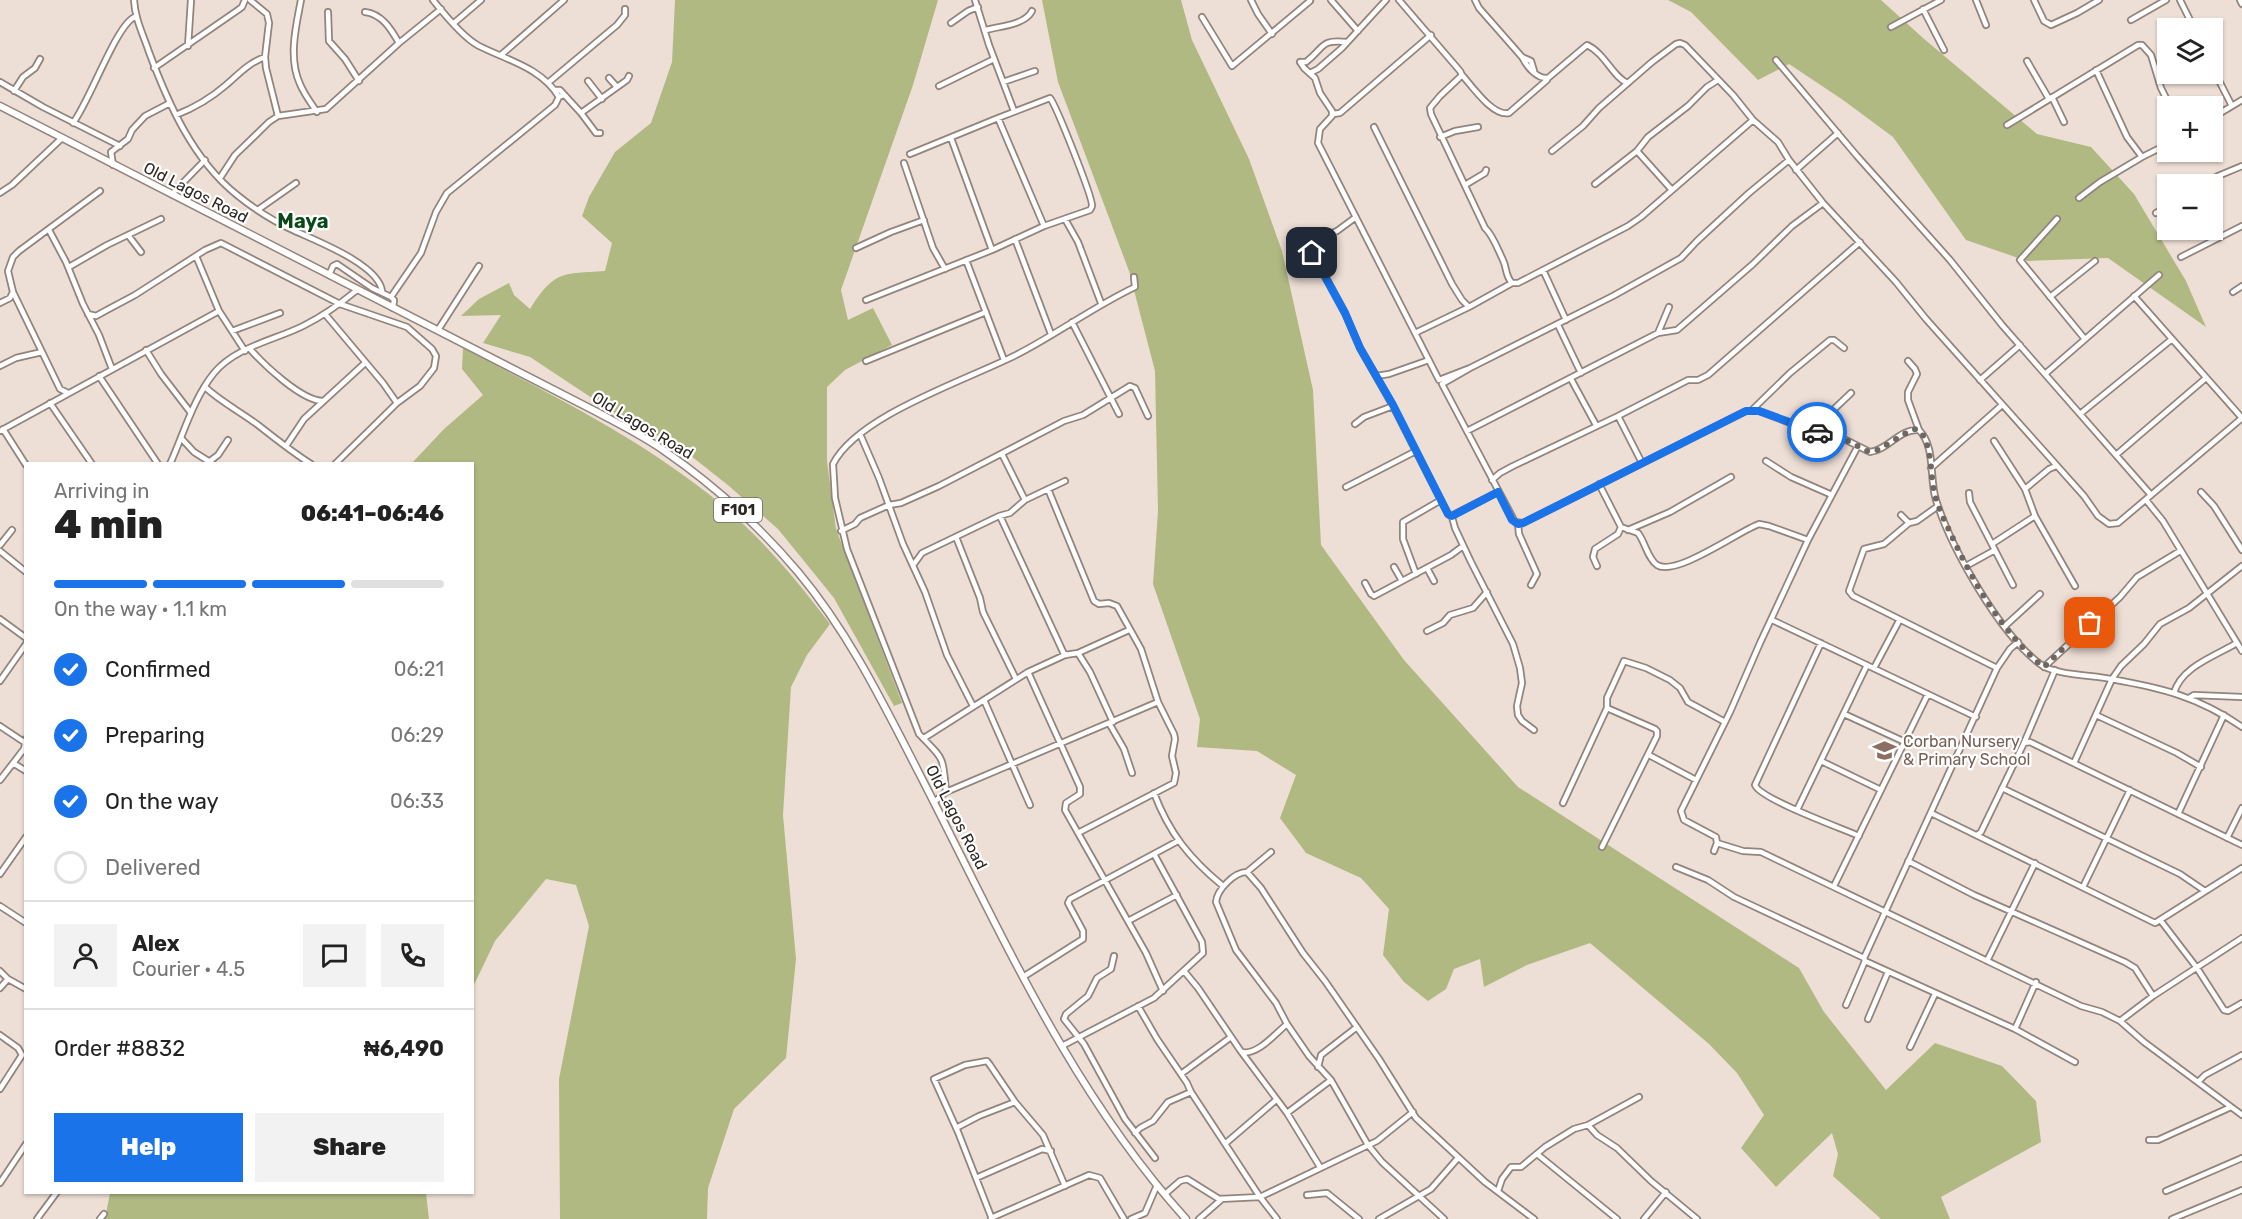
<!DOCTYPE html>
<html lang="en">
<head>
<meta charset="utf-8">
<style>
	:root { --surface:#fff; --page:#f2f2f2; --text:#222; --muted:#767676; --line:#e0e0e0; --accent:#1a73e8 }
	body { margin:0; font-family:Rubik,sans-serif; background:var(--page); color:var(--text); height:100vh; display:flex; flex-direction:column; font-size:22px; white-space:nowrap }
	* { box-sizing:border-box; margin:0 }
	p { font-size:20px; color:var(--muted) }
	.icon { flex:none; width:33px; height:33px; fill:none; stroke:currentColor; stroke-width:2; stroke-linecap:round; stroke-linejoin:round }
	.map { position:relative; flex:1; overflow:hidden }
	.sheet { position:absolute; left:24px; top:462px; width:450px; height:732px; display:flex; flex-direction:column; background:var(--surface); border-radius:0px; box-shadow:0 2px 4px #0004 }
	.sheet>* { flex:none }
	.tools { position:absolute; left:2157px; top:18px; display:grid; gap:12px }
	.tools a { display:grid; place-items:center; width:66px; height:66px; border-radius:0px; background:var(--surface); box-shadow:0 2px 4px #0004; font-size:30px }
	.pin { position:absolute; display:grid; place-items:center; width:51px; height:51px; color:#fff; margin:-26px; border-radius:12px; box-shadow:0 3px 9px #0006 }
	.courier { position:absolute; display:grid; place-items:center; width:60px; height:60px; margin:-30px; border:4px solid #1a73e8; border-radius:50%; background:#fff; color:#222; box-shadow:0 2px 8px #0007 }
	.summary em { font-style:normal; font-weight:800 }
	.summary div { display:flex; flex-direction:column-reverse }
	.summary { display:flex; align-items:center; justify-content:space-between; height:102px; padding:0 30px }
	h1 { font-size:39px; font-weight:800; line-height:45px }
	.bar { display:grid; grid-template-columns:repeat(4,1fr); gap:9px 6px; align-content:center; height:72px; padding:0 30px }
	.bar i { height:8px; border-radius:4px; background:var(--line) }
	.bar .on { background:var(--accent) }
	.bar p { grid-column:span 4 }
	.line { display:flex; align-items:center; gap:15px; padding:0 30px; border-top:2px solid var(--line) }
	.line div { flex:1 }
	.round { display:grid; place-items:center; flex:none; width:63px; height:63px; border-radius:0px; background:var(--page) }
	ol { padding:0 30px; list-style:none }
	li { display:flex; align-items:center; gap:18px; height:66px }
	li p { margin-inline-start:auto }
	li .icon { padding:6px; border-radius:50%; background:var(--accent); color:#fff; stroke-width:4 }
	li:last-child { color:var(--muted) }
	li i { width:33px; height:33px; border:3px solid var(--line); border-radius:50% }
	.cta { display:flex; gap:12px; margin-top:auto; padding:12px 30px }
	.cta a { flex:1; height:69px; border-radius:0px; background:var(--accent); color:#fff; font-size:24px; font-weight:800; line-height:69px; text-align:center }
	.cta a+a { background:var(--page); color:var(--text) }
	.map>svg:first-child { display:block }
</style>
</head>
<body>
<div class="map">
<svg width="2242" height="1219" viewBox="0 0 2242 1219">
	<rect width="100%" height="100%" fill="#eedfd6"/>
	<path fill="#b0b982" d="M675,0H938L913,85L841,290L848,320L873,308L892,345L845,370L827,387V461L836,529L902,703L894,706L834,598L778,529L729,486L681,448L616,414L530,357L483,343L501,315L461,316L479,299L509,283L514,295L530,309C555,270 562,274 605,271L612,243L582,216L589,197L615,152L651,123L672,62Z
		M1042,0H1181L1192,40L1249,159L1282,251L1313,390L1321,545L1404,660L1518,787L1799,968L1824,1012L1886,1090L1935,1043L2002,1066L2036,1101L2041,1142L1941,1197L1950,1219H1881L1833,1176L1838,1154L1832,1133L1776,1187L1741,1148L1764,1115L1737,1073L1709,1044L1590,943L1527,965L1484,987L1480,959L1454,969L1446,989L1428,1001L1404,982L1383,955L1389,909L1361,878L1306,853L1280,818L1296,775L1257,751L1197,747L1200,719L1153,584L1158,511L1155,371L1129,271L1058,82Z
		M1668,0H1881L1923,38L2037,134L2091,147L2134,194L2186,281L2206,327L2108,258L2027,261L1966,240L1893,137L1843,100L1789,64L1758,80L1691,12Z
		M463,348C546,392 632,434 706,492C754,529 794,576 830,624L807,655L791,687L783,815L796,959L786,1058L734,1109L708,1188L707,1219H560L559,1079L589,926L576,885L546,879L495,941L473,987L472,464L412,463L444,429L483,395L462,369Z
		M110,1193H426L429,1219H105Z"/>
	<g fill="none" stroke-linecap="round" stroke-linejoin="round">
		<defs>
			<path id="minor" d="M134,0C135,19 143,34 149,52C168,103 193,160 237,195C253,208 275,222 295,231C317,241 379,265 382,291
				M250,0L267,14L269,23L265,57L266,68L278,116
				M301,0C296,26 288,58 300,84C304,94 311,103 317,112
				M433,0C444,14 464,38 479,46C507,60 542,68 559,97
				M975,0L989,45L1014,111
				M1251,0L1258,14L1272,34
				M1331,0L1358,31
				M1399,0L1460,71L1462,75L1459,78L1440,96L1430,108L1431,114L1485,228C1493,235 1498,250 1503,260C1507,268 1505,276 1512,283
				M1475,0L1479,8L1522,57C1527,67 1537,79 1548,78L1587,45C1605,53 1614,79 1628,83
				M1976,0L1986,25
				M2034,0L2044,21L2051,25L2077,13L2099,0
				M2180,0L2194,28
				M2240,0L2242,4
				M1923,9L1944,50
				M328,12L329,41L345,59L359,81
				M365,12C382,14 391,29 399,43
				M1202,17L1232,66L1310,1
				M2131,20L2166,0
				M454,23L481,0
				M951,23L968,11L978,7
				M1891,27L1941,0
				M986,30C1000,26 1025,25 1032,11
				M188,46L191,0
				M501,55L564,0
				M1522,57L1531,61L1534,71
				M1776,60L1857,156L1950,260L2002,325L2151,495
				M2027,61L2049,99
				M1300,62L1304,68L1315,78L1320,93L1332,111V116L1320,129L1318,143L1439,380L1470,368L1442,384L1515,522L1523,523L1746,411H1759L1811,431L1842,438L1870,452C1888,450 1900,428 1919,430C1936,447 1929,478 1936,500C1951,548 1999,633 2040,664C2054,675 2092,675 2111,679C2162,688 2199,697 2242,727
				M1300,62H1306C1325,47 1320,39 1347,42
				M2212,67L2232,106
				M154,68L238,10L242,7L245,0
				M2096,70L2127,137L2142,157L2168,144
				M1310,73L1318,69L1342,48L1386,0
				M1462,75C1472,86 1493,117 1509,113L1547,80
				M609,78L617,87
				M588,81L602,99
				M0,82L43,107L120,146
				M549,82L617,25L625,15V9
				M1003,82L1035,71
				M939,86L994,59
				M555,90H560L581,113L596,133H600
				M14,91L23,77L35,68L40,59
				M2052,97L2064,122
				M581,113L627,80L629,76
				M1333,114L1340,113L1431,35
				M176,115C194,108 211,98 226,85C239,74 248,63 265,57
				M2212,118L2242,100
				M73,123C89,103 117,23 135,17
				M2007,125L2138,45H2142L2151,55L2161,88L2170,106
				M1374,127L1452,284L1462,300L1469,307
				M1440,137L1455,131L1478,127
				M951,138L992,250
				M1552,151L1583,126L1599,108L1652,62L1676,44L1680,43L1685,45L1733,95L1753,120L1778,142L1789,160L1823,203L1896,282L1926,319L2084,496L2098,516L2109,524L2118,523L2242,418
				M1637,151L1672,190
				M910,154L998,118L1044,226
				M904,163L933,248L945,269
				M113,165L111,152L128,139L132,130L145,116L170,103
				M1796,170L1838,133
				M220,178L235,155L269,122L278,116L326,109L399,43L441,9
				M1595,184L1637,151L1648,137L1688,106L1707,87L1718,80
				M2204,184L2218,176L2242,166
				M1465,185L1485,173L1486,170
				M0,193L12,185L62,138
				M172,194L205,160
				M2079,198L2100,182L2142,157
				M259,209L296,183
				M2156,213L2168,206
				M1356,217L1337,231L1314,241L1310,248L1345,313L1360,348L1393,406L1448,514L1452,517L1455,528L1471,562L1513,644L1520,668L1522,683L1517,706L1518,715L1522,721L1534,730
				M1065,219L1078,242L1101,303
				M2057,219L2020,260L2084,338
				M49,230L66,262L83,304L99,335L112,369
				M128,235L141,252
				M1015,239L1051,334
				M856,248L891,232L924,220
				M196,256L219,311L245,351
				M2181,257L2242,226
				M966,260L1004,360
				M69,267L107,245L161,219
				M1543,270L1566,320
				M329,275L333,266L337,264L372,288L391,297L394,300L393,308
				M2233,292L2242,286
				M2134,296L2242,418
				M391,297L421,253L436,212L447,193L555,105L559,97L564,95
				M2050,297L2095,261
				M866,300L992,250L1044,226L1090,210C1091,208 1092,207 1092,206C1093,198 1056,105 1050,98L998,118
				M0,303L10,298L13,292
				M88,314L96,316L105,311L135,295L205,250L221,243L340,304L407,327L432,349L436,356L434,368L420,386L397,403L335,464
				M325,314L383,383L397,403
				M1072,322L1119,414
				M1558,325L1581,373
				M438,330L479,266
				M232,331L280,313
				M1415,333L1469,307L1512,283H1518L1628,226L1641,217L1753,120
				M1658,333L1669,307
				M250,349C264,365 302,401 323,401
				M146,350L161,374L191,413
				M866,361L986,312
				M1908,361L1915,369L1917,374L1908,392V400L1919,430
				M0,366L16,358L42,352
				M1470,368L1613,296L1681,258L1697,241L1749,193L1789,160
				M2045,374L2159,275
				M99,376L158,464
				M1376,376L1389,374L1429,360
				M1571,379L1596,425
				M1980,380L2020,345
				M205,387C221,402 241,412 258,425C276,439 292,452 311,464
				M68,393L60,389L13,292L8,271L13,257L19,251L100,191
				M50,403L92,464
				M1752,410L1790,373L1830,340H1834L1844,348
				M2080,414L2172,339
				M1618,416L1642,463
				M1355,424L1364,417L1393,406
				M3,429L26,465
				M0,431L219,311
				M1467,431L1658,333L1677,330L1753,264L1792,226L1823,203
				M1811,431L1851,393
				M860,434L879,478L903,544L925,592L947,655L973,706
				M181,438L194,452L213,464
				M1994,441L2025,489L2035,516L2075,586
				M286,446L304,419L365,363
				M1002,454L1025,500
				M2116,455L2206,378
				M210,461L218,455L228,440
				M1766,461L1791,477L1832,495
				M170,464C184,433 193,399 214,373C235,347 275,340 303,326C323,316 340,304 357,290
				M1931,468L2002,405
				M1492,480L1500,473L1513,466L1618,416L1688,380H1698L1708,375L1860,242
				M1599,484L1621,527L1638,533C1645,542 1648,559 1657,565C1676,577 1739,531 1759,524L1769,526L1808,540
				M1346,487L1416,451
				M1048,489L1094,601L1099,604L1109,603L1117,606L1141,649L1158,702L1174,734L1175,739L1172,756L1176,773L1174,783L1078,833
				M2025,489L2049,469L2056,466
				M2201,492L2214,506L2242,550
				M1969,493L1970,502L2013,585
				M2146,500L2163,521L2242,651
				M1938,506L1917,521L1909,523L1884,544L1864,549L1849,591L1853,596L1997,668
				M1901,515L1909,523
				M1000,516L1064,654L1067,655
				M1451,516L1498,492
				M1518,524L1519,534L1537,574L1531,585
				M1628,530L1670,512L1731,477
				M841,531L855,524L860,518L889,505L901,503L939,486L1064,421L1083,415L1130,386L1135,388L1148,416
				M956,537L980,598L983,612L1016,679
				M1992,544L2035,516
				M0,545L12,530
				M0,551L26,572
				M914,564L922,553L999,516L1010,513L1025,500L1065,481
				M1597,566L1593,557L1595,549L1618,534L1621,527
				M1966,566L1995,550
				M1394,567L1402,581
				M1427,568L1434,581
				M1416,574L1403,539V522L1441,500
				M1365,583L1371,594L1374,596L1451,555L1463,546
				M0,619L26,638
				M1772,620L1976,717
				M2005,626L2040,594
				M1427,631L1443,623L1450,615L1473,608L1487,592
				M1821,643L1755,785C1760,799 1841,828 1859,836
				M1078,653L1090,672L1113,722
				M2044,667L2120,597L2137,577L2180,551
				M1874,668L1899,621
				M1028,672L1080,787V794L1066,803L1065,810L1146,953L1163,991
				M0,681L26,644
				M2174,693C2181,667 2215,656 2237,643
				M2189,698L2194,695L2242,697
				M984,700L1030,805
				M1844,714L1905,742
				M2096,715L2177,753L2201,767
				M1109,723L1124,749L1132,773
				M0,726L24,742
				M924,738L1028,672L1065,655L1078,653L1129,630
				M2024,743L2030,742L2242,845
				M1649,755L1696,780
				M1821,761L1881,790
				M13,763L26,771
				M2074,763L2112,679L2121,666L2144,644L2160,624L2189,608L2242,566
				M0,780L24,749L26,739
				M2002,788L2180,874L2205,891
				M946,792L1158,702
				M1154,793C1169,833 1190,859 1223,886
				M934,802L946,792C943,755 944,760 919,734L847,549L835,498L833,464C858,415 967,380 1016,355C1057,334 1093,307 1135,287L1134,277
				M1563,803L1607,708V698L1624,661L1646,668L1670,680L1680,688L1688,702L1725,722
				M1797,810L1867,665
				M1931,813L2155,923L2242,868
				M2178,814L2224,715
				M1977,835L1981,832L2024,743L2055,670
				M2227,838L2242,808
				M1717,843L1743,851L1761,852L2081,1006L2102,1012L2120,1021L2144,1042L2242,1115
				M1602,847L1657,736V731L1655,729L1607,708
				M1714,851L1717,843L1716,837L1684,820L1681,811L1730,712L1760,643L1808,540L1858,446
				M1908,861L1974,895L2125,962L2135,968L2153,996
				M1676,867L1708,880L1734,897L1864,958
				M1247,872L1271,852
				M0,874L26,837
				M1834,886L1928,694
				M2083,887L2130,790
				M0,906L26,923
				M1128,921L1177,895
				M2161,921L2197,968L2224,1010L2228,1011L2242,1003
				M1114,956L1111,969L1097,978L1088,996L1066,1014L1064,1019L1084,1044L1125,1119L1155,1158
				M1987,961L2035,863
				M0,971L8,979L0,988
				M1184,971L1198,988L1240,1050L1287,1113L1320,1167
				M1023,977L1083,939V931L1068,903L1070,899L1178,841
				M8,979L26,989
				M2036,982L2015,1029L2075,1062
				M1846,1005L1865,961
				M1138,1006L1157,1039L1187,1083L1191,1092L1260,1197L1277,1219
				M1868,1019L1888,972
				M2120,1021L2153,996L2242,938
				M2015,1029L1865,961L1864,958L1997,668L2010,649L2018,642
				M0,1035L18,1048L22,1055L0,1089
				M1062,1046L1154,998L1203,953L1202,942L1154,854
				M1910,1047L1935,994
				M1242,1052C1257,1056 1276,1033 1287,1024
				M1318,1067L1321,1055L1357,1027
				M1181,1074L1231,1037
				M2199,1081L2205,1075L2242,1055
				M1287,1113L1331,1080
				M1588,1125L1597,1135L1617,1148L1651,1181L1697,1219
				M956,1128L979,1116L1015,1102
				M1135,1133L1140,1128L1153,1121L1168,1102L1191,1092
				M2149,1140H2158L2231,1107
				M1226,1143L1276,1100
				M1537,1154L1617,1219
				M976,1178L1042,1149L1051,1151
				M0,1183L26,1144
				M1498,1191L1502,1179L1511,1167H1521L1545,1147L1574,1129L1588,1125L1639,1097
				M2166,1191L2242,1158
				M1165,1194L1180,1181L1187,1179L1219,1199L1260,1197L1377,1141L1413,1112
				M1307,1195L1327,1193L1359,1219
				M991,1218L1089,1175L1100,1178L1124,1219
				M37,1219L57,1192
				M100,1219L104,1214
				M992,1219L958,1132L934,1079L965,1065L987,1061L990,1065L1015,1102L1043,1135L1065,1186
				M1131,1219L1145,1213L1157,1185
				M1199,1219L1222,1199
				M1379,1219L1431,1189L1458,1158
				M1444,1219L1382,1162L1368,1145L1331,1080L1309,1056L1287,1024L1276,1003L1236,950L1216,902C1217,890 1234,872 1247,872L1261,888L1303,953L1325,981L1379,1059L1416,1118L1485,1182L1534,1219
				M1644,1219L1666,1192
				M2172,1219L2242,1190"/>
			<path id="major" d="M0,106L595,411C619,424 644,436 666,452C715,486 760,527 798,572C849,633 883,703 919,773C998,926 1069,1090 1186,1219"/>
		</defs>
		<use href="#minor" stroke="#92847c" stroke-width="8"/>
		<use href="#major" stroke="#92847c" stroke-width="9"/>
		<use href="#minor" stroke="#fff" stroke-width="4.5"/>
		<use href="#major" stroke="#fff" stroke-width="6"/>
	</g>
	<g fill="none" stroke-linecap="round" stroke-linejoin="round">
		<path stroke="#706762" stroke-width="6" stroke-dasharray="0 10.8" d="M1817,432L1842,438L1869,452L1878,450L1911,430L1916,429L1921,432C1934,452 1929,477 1936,499C1940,513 1948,527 1954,541C1976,587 2002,631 2041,665L2044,667L2090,623"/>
		<path stroke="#1a73e8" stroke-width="8" d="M1312,253L1345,313L1360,348L1393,405L1448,514L1452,516L1498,492L1512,520L1518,524L1523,523L1746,411H1759L1817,432"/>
	</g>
	<defs>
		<symbol id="school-bare" viewBox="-9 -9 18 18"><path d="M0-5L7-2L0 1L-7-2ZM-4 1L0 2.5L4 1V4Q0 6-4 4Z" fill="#8d6e63" stroke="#fff" stroke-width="2.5" paint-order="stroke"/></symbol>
	</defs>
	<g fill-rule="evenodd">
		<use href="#school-bare" x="1868" y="734" width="33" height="33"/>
	</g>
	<g text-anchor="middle" stroke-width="4.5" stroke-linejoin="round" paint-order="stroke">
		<rect fill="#fff" stroke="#6b6865" stroke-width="1.5" x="714" y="498" width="48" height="24" rx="4.5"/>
		<g font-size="15" font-weight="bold" fill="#2c2723">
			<text x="738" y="515">F101</text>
		</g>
		<g font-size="16" fill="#2c2723" stroke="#fff">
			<text transform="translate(196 192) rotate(27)" y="6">Old Lagos Road</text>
			<text transform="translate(643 425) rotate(31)" y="6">Old Lagos Road</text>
			<text transform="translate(957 817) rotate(63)" y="6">Old Lagos Road</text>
		</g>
		<g font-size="16" fill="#785e54" stroke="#fff" text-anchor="start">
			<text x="1903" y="747">Corban Nursery<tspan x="1903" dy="18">&amp; Primary School</tspan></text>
		</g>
		<g font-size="20" font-weight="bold" fill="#0c4918" stroke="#fff">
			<text x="303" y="228">Maya</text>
		</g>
	</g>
</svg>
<div class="tools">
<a><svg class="icon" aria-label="layers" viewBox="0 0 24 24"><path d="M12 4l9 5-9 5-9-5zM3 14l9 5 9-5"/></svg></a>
<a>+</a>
<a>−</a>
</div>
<div class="pin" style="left:2090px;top:623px;background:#ea580c"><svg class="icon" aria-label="bag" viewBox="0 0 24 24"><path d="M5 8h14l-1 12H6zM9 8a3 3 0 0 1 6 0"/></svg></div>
<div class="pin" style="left:1312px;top:253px;background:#1f2937"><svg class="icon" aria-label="home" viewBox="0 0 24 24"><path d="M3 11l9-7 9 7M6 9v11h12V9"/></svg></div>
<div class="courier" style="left:1817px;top:432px"><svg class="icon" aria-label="car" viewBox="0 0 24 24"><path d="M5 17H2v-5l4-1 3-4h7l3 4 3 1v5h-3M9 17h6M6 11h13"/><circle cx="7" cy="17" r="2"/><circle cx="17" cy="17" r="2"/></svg></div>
<section class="sheet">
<div class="summary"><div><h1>4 min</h1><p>Arriving in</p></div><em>06:41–06:46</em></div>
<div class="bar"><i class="on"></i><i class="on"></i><i class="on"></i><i></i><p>On the way · 1.1 km</p></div>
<ol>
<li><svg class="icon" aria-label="check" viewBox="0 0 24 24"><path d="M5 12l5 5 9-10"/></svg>Confirmed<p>06:21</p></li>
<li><svg class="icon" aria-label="check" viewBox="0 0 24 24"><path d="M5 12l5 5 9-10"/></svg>Preparing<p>06:29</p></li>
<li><svg class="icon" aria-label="check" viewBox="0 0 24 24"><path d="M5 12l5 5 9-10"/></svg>On the way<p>06:33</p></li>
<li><i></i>Delivered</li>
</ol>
<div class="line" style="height:108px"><a class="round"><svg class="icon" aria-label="person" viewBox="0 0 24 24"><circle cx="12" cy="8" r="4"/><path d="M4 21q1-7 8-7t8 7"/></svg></a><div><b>Alex</b><p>Courier · 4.5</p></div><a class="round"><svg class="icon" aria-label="chat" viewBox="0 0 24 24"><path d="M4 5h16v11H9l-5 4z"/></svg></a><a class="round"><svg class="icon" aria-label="phone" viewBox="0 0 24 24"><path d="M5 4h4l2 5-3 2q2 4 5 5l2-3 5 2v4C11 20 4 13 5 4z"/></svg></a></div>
<div class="line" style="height:78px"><div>Order #8832</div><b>₦6,490</b></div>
<div class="cta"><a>Help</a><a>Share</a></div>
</section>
</div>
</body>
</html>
